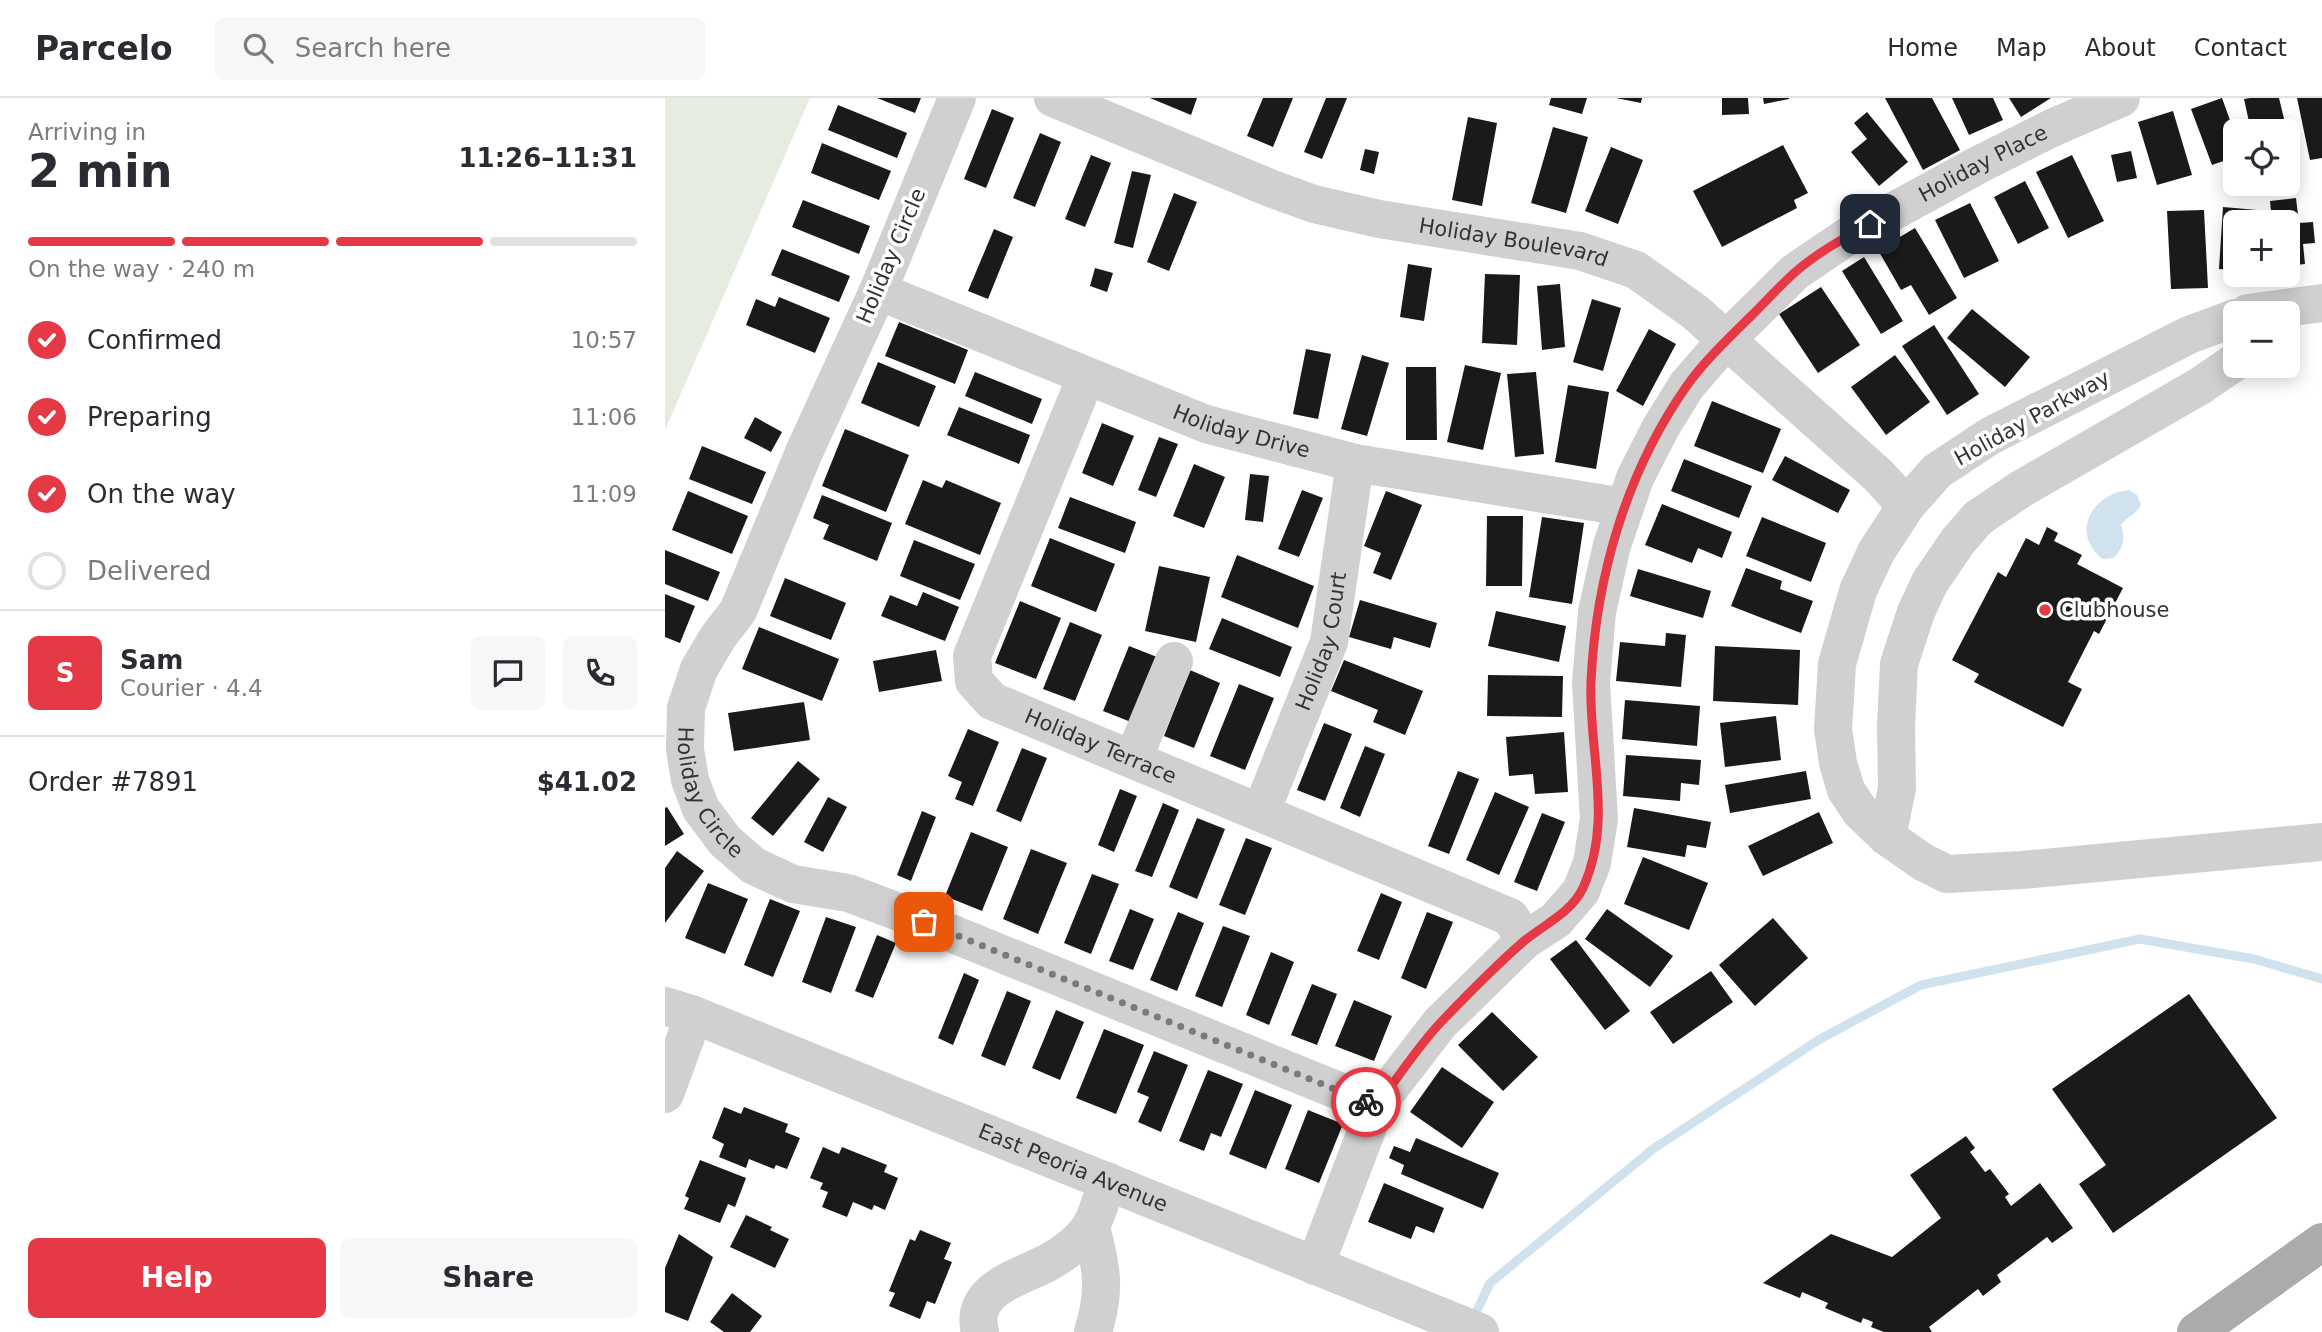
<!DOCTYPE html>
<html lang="en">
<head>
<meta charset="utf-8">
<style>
	:root { --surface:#fff; --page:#f7f7f7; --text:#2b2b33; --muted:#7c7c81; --line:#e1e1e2; --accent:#e63946 }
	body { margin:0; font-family:"DejaVu Sans",sans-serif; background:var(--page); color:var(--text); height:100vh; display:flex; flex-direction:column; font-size:26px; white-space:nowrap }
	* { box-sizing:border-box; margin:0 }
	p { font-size:23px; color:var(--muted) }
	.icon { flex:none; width:38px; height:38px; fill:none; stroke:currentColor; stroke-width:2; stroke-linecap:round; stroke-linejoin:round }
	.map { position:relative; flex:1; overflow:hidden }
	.drawer { display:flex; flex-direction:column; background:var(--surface); width:665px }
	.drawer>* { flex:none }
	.buttons { position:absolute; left:1558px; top:21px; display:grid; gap:14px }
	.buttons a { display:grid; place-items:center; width:77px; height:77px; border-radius:10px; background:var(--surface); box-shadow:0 4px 18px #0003; font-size:35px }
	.pin { position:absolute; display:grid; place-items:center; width:60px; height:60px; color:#fff; margin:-30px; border-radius:14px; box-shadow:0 4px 10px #0006 }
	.courier { position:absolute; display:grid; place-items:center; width:70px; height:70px; margin:-35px; border:5px solid #e63946; border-radius:50%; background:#fff; color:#222; box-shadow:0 2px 9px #0007 }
	.headline em { font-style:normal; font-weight:800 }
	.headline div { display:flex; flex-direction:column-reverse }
	.headline { display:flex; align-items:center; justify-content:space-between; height:119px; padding:0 28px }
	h1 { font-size:46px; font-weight:800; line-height:52px }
	.bar { display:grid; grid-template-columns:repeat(4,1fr); gap:10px 7px; align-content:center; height:84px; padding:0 28px }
	.bar i { height:9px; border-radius:5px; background:var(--line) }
	.bar .current { background:var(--accent) }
	.bar p { grid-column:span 4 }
	.line { display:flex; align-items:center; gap:18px; padding:0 28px; border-top:2px solid var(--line) }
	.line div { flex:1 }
	.round { display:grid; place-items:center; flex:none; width:74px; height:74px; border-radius:10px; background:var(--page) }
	ol { padding:0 28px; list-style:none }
	li { display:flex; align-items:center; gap:21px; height:77px }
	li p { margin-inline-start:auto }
	li .icon { padding:7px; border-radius:50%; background:var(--accent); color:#fff; stroke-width:4 }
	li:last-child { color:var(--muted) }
	li i { width:38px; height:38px; border:4px solid var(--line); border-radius:50% }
	.action { display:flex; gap:14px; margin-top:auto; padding:14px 28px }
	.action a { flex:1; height:80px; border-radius:10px; background:var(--accent); color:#fff; font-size:28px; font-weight:800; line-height:80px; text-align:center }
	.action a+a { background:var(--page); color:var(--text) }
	header { display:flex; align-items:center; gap:42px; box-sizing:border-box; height:98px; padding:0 35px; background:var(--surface); border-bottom:2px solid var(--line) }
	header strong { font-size:33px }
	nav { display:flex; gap:38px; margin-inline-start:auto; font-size:24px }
	.search { width:490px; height:63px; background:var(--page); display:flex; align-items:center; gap:18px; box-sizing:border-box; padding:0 24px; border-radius:10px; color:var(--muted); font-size:26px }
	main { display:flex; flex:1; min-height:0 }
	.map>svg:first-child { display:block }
</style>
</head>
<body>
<header>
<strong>Parcelo</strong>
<div class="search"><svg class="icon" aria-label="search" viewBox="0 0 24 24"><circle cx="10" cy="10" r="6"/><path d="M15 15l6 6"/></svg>Search here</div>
<nav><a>Home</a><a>Map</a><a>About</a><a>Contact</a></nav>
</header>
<main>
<section class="drawer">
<div class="headline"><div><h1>2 min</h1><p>Arriving in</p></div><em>11:26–11:31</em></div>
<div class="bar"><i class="current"></i><i class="current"></i><i class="current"></i><i></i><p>On the way · 240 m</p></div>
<ol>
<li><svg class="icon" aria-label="check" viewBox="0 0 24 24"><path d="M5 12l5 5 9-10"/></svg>Confirmed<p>10:57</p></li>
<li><svg class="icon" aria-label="check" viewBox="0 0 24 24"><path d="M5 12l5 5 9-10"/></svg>Preparing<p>11:06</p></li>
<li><svg class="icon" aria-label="check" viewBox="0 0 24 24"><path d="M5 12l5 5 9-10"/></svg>On the way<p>11:09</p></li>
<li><i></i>Delivered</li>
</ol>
<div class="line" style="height:126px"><b class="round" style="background:var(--accent);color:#fff">S</b><div><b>Sam</b><p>Courier · 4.4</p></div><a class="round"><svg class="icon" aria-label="chat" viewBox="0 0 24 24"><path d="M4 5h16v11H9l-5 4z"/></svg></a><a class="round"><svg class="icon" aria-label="phone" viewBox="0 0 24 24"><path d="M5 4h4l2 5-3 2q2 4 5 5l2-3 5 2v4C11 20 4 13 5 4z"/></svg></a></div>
<div class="line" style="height:91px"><div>Order #7891</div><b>$41.02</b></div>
<div class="action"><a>Help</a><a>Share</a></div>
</section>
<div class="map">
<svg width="1657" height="1234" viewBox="0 0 1657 1234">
	<rect width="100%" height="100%" fill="#fff"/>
	<path fill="#e6ecdf" d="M0,0H145L0,332Z"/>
	<path fill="#cfe2ee" d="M1464,392L1472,397L1476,407C1471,417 1461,419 1456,427C1461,442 1458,449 1449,460L1438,461C1405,436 1426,396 1464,392Z"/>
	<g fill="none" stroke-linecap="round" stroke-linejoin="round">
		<path stroke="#cfe2ee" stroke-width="9" d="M807,1223L825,1185L988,1051L1155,941L1256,887L1475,841L1589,861L1657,881"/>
	</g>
	<path fill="#1a1a1a" d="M212,0H256L250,15Z
		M485,0H532L526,17Z
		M598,0H628L608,49L582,38Z
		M661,0H682L657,61L639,54Z
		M886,0H922L917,16L884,7Z
		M951,0H977L976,5Z
		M1057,0H1083L1084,16L1057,17Z
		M1098,0H1124V1L1099,6Z
		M1220,0H1267L1295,52L1258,72Z
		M1287,0H1328L1338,22L1304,37Z
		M1344,0H1386L1356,19Z
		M1557,0L1570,36V59L1547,67L1526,11Z
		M1585,0H1614L1622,33H1586L1579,1Z
		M1632,0H1657V60L1645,62Z
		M173,7L242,35L232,60L163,32Z
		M327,11L349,20L321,90L299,81Z
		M1508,13L1527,77L1492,87L1473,24Z
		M1202,14L1243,64L1214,88L1186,54L1202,41L1189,25Z
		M803,19L832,25L817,108L787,102Z
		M888,29L923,39L901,115L866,105Z
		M375,35L396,44L370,109L348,100Z
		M157,45L226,73L214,102L146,75Z
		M1118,47L1143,95L1129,102L1132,110L1057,149L1028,93Z
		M946,49L978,62L953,126L920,113Z
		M700,51L714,54L709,76L695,72Z
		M1466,53L1472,80L1452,84L1446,57Z
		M426,57L446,65L420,129L400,121Z
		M1407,57L1439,123L1403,140L1371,74Z
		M467,73L486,77L468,150L449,145Z
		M1360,83L1384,130L1353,146L1329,99Z
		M509,95L532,104L504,173L482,164Z
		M1631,100L1634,125L1648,124L1650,145L1638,146L1640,166L1622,168V124H1607L1605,103Z
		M138,102L205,128L194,156L127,129Z
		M1305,105L1334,163L1299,180L1270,122Z
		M1558,109L1592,112L1591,124H1570V172L1554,171Z
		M1539,112L1543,190L1506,191L1502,113Z
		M1250,130L1292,200L1264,217L1246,187L1236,192L1213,152Z
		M329,131L348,139L323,201L303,193Z
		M117,151L185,178L174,204L106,177Z
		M1199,159L1238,223L1216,236L1177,173Z
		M743,166L767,170L759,223L735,219Z
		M430,170L448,175L442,194L425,188Z
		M820,176L855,177L852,247L817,245Z
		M895,186L900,249L877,252L872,188Z
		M1156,189L1195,247L1153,275L1114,216Z
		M114,199L165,220L150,255L81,227L91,201L110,209Z
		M927,201L956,210L938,273L908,264Z
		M1307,211L1365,259L1340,289L1282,240Z
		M234,224L303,252L290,286L220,258Z
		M1269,227L1314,296L1282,317L1237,248Z
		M984,231L1011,246L978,308L951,293Z
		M641,251L666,256L653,321L628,316Z
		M697,257L724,265L702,338L676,331Z
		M1230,257L1265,304L1221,337L1186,289Z
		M213,264L271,288L254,329L196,305Z
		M800,267L836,275L818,352L782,344Z
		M741,269H771L772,342H741Z
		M310,274L377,301L367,326L300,298Z
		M871,274L879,356L850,359L842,276Z
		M903,287L944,294L931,371L890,364Z
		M1047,303L1116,331L1098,375L1029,348Z
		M294,309L365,337L354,366L282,337Z
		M90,319L117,334L106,354L79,340Z
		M437,325L469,338L448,388L417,375Z
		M180,331L244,357L221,414L157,388Z
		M494,339L513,346L491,399L473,392Z
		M37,348L101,374L87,406L24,381Z
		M1120,358L1185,392L1173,415L1107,382Z
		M1019,361L1087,388L1074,420L1006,393Z
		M529,366L560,379L539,430L508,418Z
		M585,376L604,378L598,424L580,422Z
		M258,382L277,390L281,382L336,405L315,457L240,426Z
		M637,392L658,400L634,459L613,451Z
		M23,393L83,418L67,456L7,432Z
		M721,393L757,407L726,482L708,475L716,455L699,448Z
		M157,397L227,425L212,463L158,441L164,427L148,420Z
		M405,399L471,424L460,455L393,430Z
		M997,406L1067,434L1057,460L1033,450L1027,465L980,447Z
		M822,418H858L857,488H821Z
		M877,419L919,425L907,506L864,499Z
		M1097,419L1161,445L1146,484L1081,458Z
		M1382,429L1393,435L1389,443L1417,457L1412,466L1458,490L1434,536L1429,533L1403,584L1417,591L1398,629L1309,584L1314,576L1287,562L1333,474L1341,479L1361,440L1374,447Z
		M385,440L450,466L431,514L366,488Z
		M249,442L310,466L295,502L235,478Z
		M0,452L55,474L43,503L0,486Z
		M572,457L649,488L633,530L556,499Z
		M494,468L545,479L531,544L480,533Z
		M1081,470L1117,483L1115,491L1148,503L1136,535L1066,508Z
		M973,471L1046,493L1038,520L965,498Z
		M120,480L181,505L166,542L105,518Z
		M258,494L294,509L280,543L216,518L225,497L252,508Z
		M0,496L30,508L15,545L0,539Z
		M695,502L772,525L765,550L729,539L726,551L684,539Z
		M355,503L396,520L371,581L330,565Z
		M831,513L901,528L894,564L823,548Z
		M557,520L627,549L615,579L544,551Z
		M405,524L437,537L410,603L378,591Z
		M94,529L174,561L157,603L77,571Z
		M1001,535L1021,537L1016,589L951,583L955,544L1000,548Z
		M464,548L492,559L466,624L438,613Z
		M1050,548L1135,552L1133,607L1048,603Z
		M271,552L277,583L214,594L208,563Z
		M679,562L758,593L740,637L708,624L713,612L666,593Z
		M525,572L555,585L529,650L499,638Z
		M823,577L898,578L897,619L822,618Z
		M574,586L609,600L580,672L545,658Z
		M960,602L1035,608L1032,648L957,641Z
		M139,604L145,642L69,653L63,615Z
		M1111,618L1116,662L1060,669L1055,625Z
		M659,625L687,636L660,703L632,692Z
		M303,631L334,644L308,708L290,701L297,684L283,678Z
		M899,634L903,694L870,696L868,676L844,678L841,639Z
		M700,648L720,656L695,719L675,710Z
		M357,650L382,660L356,724L331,713Z
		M961,657L1036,662L1034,687L1016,685L1015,703L958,698Z
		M133,663L155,681L108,738L86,720Z
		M793,673L814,681L784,756L763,748Z
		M1141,673L1146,701L1065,715L1060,687Z
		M455,691L472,698L449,754L433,747Z
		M830,694L864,709L834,777L801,762Z
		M163,699L182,709L158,754L139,744Z
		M498,705L514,712L487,779L470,773Z
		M2,709L19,736L0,748V710Z
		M969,710L1046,724L1041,750L1022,747L1020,759L962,749Z
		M257,713L271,719L246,783L232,777Z
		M1154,714L1168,745L1098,778L1083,748Z
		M877,715L900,724L872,793L849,784Z
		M532,720L560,731L532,801L504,789Z
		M306,734L343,749L317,813L280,798Z
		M581,740L607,750L580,817L554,807Z
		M366,751L402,765L373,836L338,821Z
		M12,753L39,773L0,825V770Z
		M978,759L1043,785L1024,832L959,806Z
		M427,776L454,786L426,856L399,845Z
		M43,785L83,801L60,856L20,840Z
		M716,795L737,804L714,862L692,853Z
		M105,801L135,813L108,879L79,867Z
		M465,811L489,821L468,872L444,863Z
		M942,811L1008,858L985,889L920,841Z
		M513,814L539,825L512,893L485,882Z
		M762,814L788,824L761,891L736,880Z
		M161,819L191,829L166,895L137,884Z
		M1108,820L1143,860L1090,908L1054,867Z
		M558,828L585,838L557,909L530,898Z
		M212,837L231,845L208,900L190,893Z
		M911,842L965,913L940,932L885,861Z
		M606,854L629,864L604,927L581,917Z
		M1046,873L1068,904L1008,946L985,914Z
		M299,875L314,882L288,947L273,940Z
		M647,886L672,896L652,947L626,937Z
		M342,893L366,903L340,968L316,958Z
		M1524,896L1612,1020L1448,1135L1414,1086L1441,1067L1387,991Z
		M689,902L727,918L709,963L670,948Z
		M391,912L419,924L395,982L367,970Z
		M827,914L873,959L838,993L793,947Z
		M439,931L479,947L451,1016L411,1000Z
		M489,953L523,967L496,1034L473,1024L484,999L472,994Z
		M777,969L829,1004L797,1050L745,1014Z
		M543,972L578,986L556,1039L546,1035L539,1053L514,1043Z
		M590,992L627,1007L601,1071L564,1056Z
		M59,1009L76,1016L79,1009L123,1026L120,1034L135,1040L122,1071L111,1067L109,1071L84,1061L81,1070L54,1059L59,1046L47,1040Z
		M643,1012L678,1026L654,1085L620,1071Z
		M1301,1038L1310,1050L1305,1054L1320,1074L1325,1071L1344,1096L1340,1099L1346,1108L1375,1085L1408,1130L1387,1145L1382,1139L1332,1177L1336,1184L1318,1198L1313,1191L1264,1229L1267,1234H1219L1206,1229L1208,1224L1198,1220L1196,1225L1160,1210L1163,1205L1137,1194L1135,1200L1098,1185L1166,1136L1227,1159L1276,1120L1245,1077Z
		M751,1040L834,1075L818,1111L736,1076L739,1067L724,1060L729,1048L745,1054Z
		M158,1049L174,1056L177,1049L222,1067L219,1074L233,1080L220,1112L209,1107L207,1112L188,1104L182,1119L157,1109L163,1094L155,1091L158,1085L145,1080Z
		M35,1062L81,1080L70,1109L63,1106L55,1125L19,1111L24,1100L20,1098Z
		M719,1085L779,1110L769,1135L751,1128L746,1141L703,1124Z
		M81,1117L107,1129L105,1132L124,1141L110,1170L65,1149Z
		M255,1132L286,1145L279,1161L287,1164L270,1206L262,1203L255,1221L224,1208L230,1195L224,1193L245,1141L250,1143Z
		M14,1136L48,1159L23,1223L0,1214V1170Z
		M67,1195L97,1218L85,1234H59L45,1224Z"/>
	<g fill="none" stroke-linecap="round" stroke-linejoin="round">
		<g stroke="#d0d0d0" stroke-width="38">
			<path id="s1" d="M292,0L213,193L140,352L73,513L53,539L34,571L21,610L20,651L25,682L36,711L60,743L89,768L128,786L183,795L234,814L711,1008"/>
			<path id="s2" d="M388,0L605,90L649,106L714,121L915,153L971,172L1030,214L1214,378L1241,408"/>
			<path id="s3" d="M213,193L541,326L690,365L959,409"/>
			<path d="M1583,215L1657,205"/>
			<path d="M1570,220L1524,237L1325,338L1272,373L1241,408L1211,454L1193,493L1172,566L1168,631L1173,665L1181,692L1195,713L1222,739L1258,764L1282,776L1357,772L1657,744"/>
			<path id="s4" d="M421,279L307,558L309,583L327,603L845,819L860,842"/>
			<path d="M468,661L509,563"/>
			<path id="s5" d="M596,714L664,544L690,365"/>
			<path d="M1222,739L1232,690L1231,628L1234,566L1251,514L1265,484L1293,443L1313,420L1356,391L1535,288L1570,264"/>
			<path id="s6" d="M0,908L29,917L815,1234"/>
			<path d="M0,996L29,917"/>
			<path d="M426,1129C437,1171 441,1192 428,1234"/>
			<path id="s7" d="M650,1168L711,1008L775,925L860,842L891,822L916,793L927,765L934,721L926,585L932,514L947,447L970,380L996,329L1022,287L1061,242L1130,174L1183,138L1315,66L1387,30L1456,0"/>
			<path d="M315,1234C304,1190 355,1180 384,1164C398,1156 416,1143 425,1129C433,1117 437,1097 442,1083"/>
		</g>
		<path stroke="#ababab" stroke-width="38" d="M1531,1234L1657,1144"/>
	</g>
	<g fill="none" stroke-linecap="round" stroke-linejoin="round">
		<path stroke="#7a7a7a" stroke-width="7" stroke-dasharray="0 12.6" d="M259,824L701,1004"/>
		<path stroke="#e63946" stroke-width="9" d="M701,1004L711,1008C733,980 753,948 777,923C803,896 830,868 858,844C878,827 906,815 918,790C949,722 923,653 926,583C931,479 961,375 1021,289C1039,263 1064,240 1086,218C1100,204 1114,189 1128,176C1150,156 1179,140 1205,126"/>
	</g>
	<circle fill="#e63946" stroke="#fff" stroke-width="2.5" cx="1380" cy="512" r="7"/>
	<g text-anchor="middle" stroke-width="7" stroke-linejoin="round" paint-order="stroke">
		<g font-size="21" fill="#333" stroke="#fff">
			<text dy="7" stroke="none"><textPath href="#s7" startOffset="1372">Holiday Place</textPath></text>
			<text dy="7" stroke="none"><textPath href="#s2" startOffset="485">Holiday Boulevard</textPath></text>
			<text transform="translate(226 158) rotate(-67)" y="7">Holiday Circle</text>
			<text transform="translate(1367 320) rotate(-29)" y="7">Holiday Parkway</text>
			<text dy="7" stroke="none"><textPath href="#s3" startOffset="390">Holiday Drive</textPath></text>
			<text dy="7" stroke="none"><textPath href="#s5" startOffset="182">Holiday Court</textPath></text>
			<text dy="7" stroke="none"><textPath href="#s4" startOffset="471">Holiday Terrace</textPath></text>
			<text dy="7" stroke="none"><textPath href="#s1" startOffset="760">Holiday Circle</textPath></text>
			<text dy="7" stroke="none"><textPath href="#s6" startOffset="439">East Peoria Avenue</textPath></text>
		</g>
		<g font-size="21" fill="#333" stroke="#fff" text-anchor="start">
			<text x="1394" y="519">Clubhouse</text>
		</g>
	</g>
</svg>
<div class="buttons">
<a><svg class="icon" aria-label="locate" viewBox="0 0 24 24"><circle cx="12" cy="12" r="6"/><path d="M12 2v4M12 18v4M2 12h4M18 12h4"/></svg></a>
<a>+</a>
<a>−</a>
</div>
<div class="pin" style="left:259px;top:824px;background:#ea580c"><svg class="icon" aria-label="bag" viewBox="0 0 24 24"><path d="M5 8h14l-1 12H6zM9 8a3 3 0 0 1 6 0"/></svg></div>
<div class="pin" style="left:1205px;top:126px;background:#1f2937"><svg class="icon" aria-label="home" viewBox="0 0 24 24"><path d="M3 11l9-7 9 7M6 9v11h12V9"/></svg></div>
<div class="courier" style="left:701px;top:1004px"><svg class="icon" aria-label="bike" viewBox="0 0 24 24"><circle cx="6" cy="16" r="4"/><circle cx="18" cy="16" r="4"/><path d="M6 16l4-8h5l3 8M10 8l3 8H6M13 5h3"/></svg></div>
</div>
</main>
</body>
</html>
